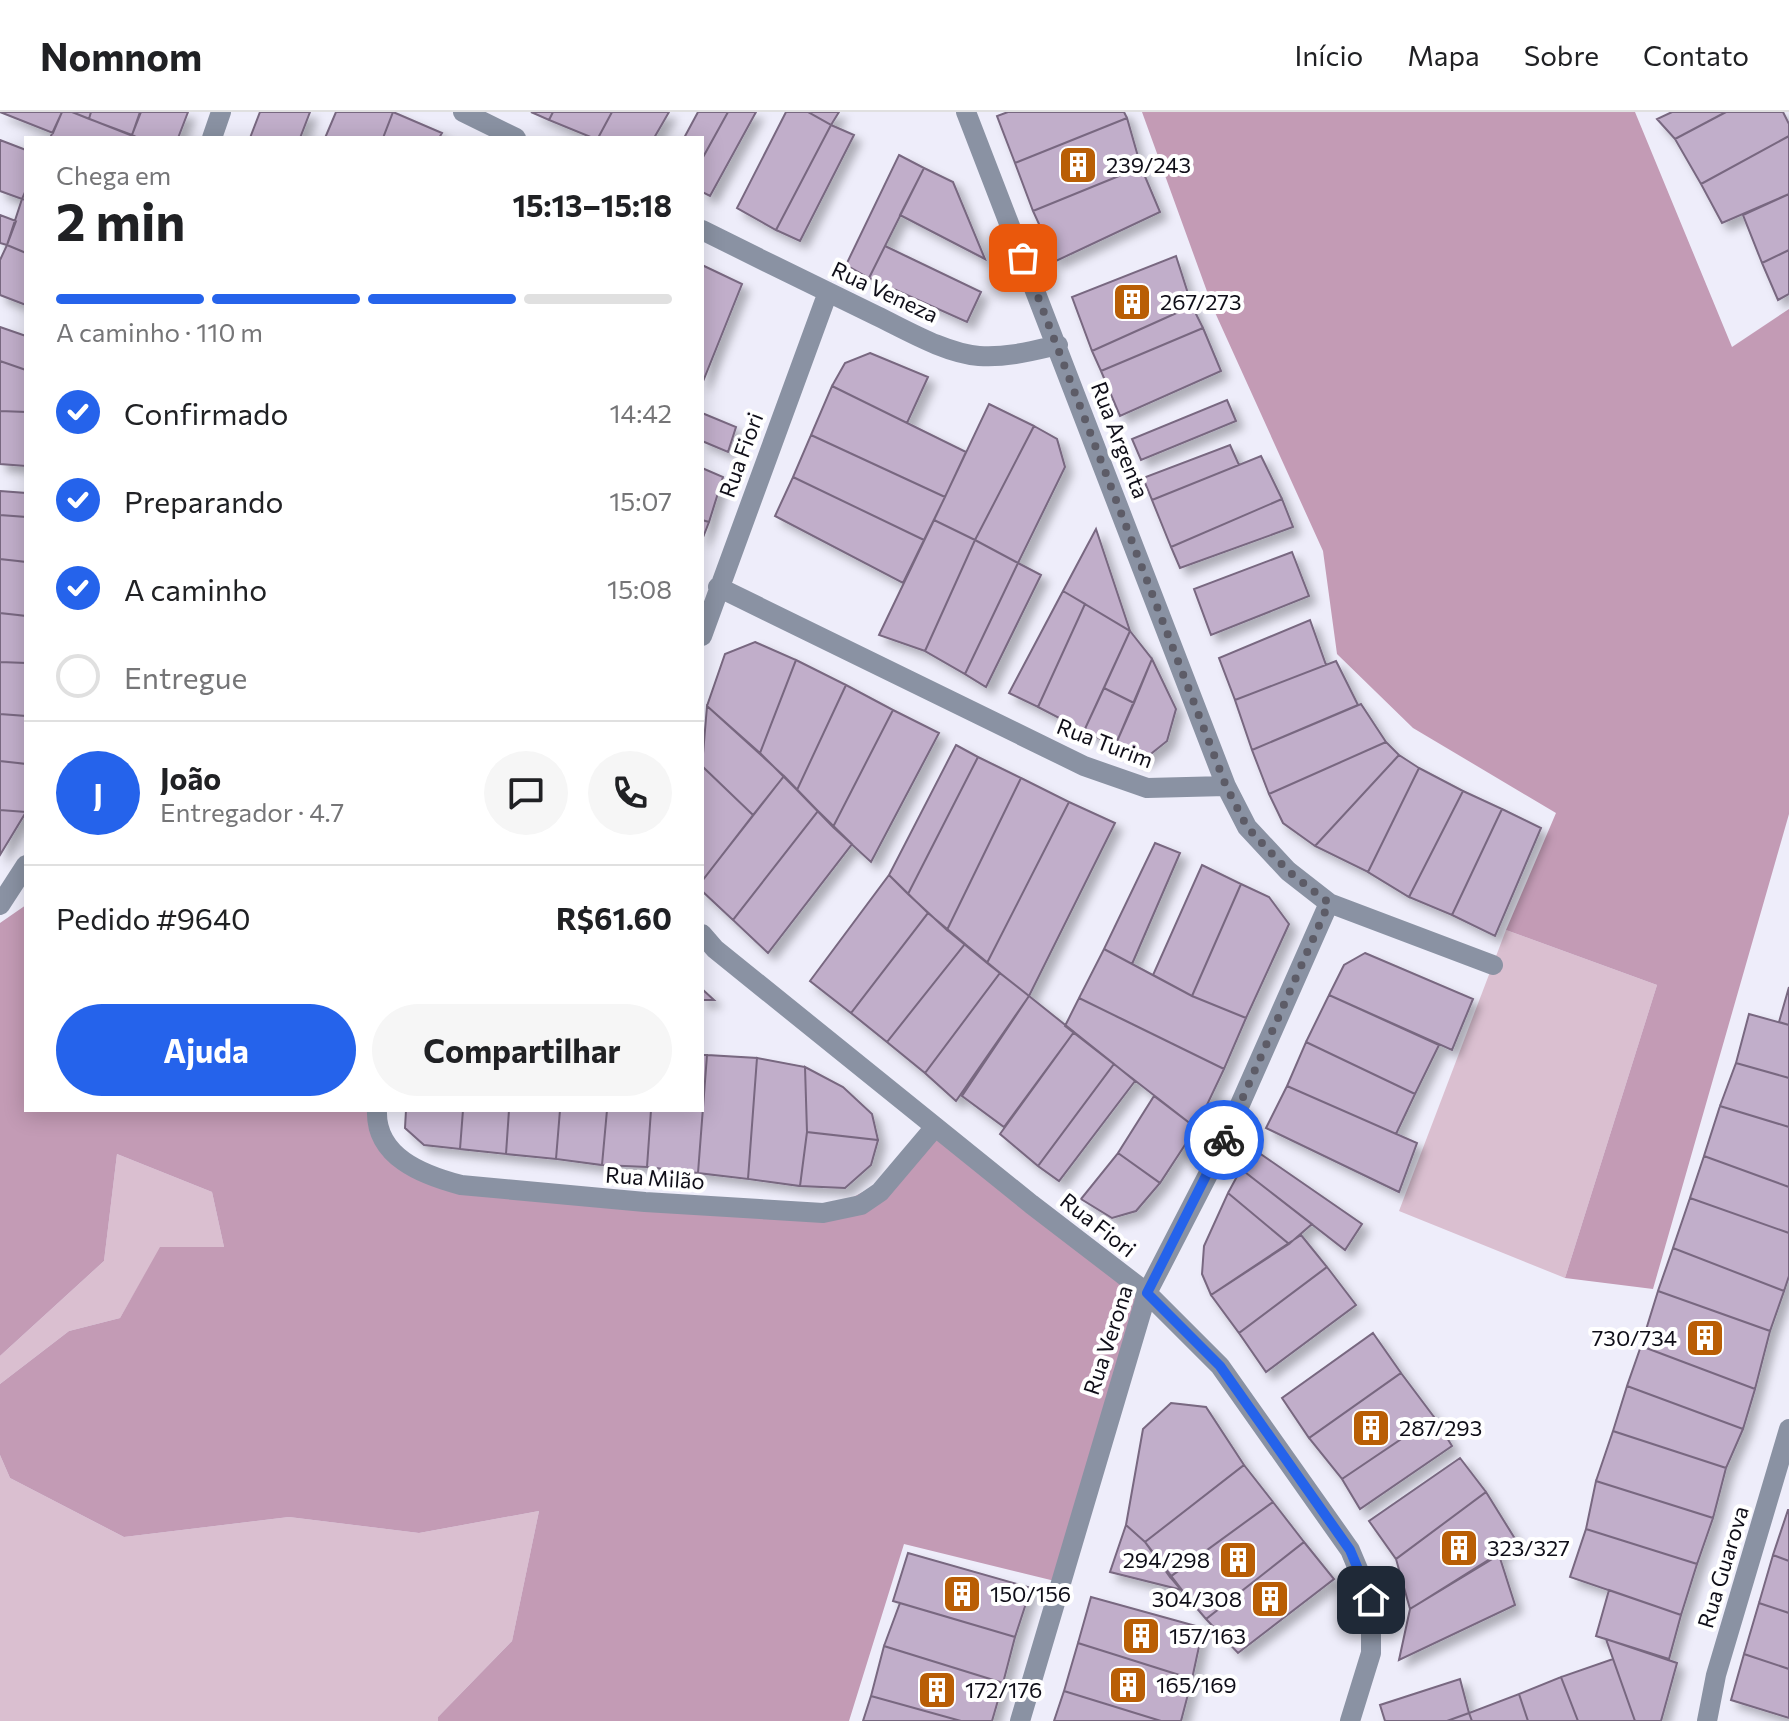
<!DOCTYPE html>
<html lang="pt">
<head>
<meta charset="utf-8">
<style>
	:root { --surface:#fff; --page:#f6f6f6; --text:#202124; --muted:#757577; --line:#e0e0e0; --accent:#2563eb }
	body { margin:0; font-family:Commissioner,sans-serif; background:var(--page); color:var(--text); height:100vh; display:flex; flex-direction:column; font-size:30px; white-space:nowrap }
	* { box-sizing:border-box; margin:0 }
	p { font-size:26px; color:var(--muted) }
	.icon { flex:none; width:44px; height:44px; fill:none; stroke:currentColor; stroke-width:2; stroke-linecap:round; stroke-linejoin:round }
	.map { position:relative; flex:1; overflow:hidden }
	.drawer { position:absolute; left:24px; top:24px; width:680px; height:976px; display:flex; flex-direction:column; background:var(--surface); border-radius:0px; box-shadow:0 4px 20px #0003 }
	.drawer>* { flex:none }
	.pin { position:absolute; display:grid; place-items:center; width:68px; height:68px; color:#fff; margin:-34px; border-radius:16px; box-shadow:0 4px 12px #0006 }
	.courier { position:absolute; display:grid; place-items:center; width:80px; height:80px; margin:-40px; border:6px solid #2563eb; border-radius:50%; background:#fff; color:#222; box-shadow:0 2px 10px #0007 }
	.summary em { font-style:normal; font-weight:700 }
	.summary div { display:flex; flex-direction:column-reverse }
	.summary { display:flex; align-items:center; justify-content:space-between; height:136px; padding:0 32px }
	h1 { font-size:52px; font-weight:700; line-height:60px }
	.bar { display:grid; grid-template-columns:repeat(4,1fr); gap:12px 8px; align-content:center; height:96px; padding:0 32px }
	.bar i { height:10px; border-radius:6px; background:var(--line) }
	.bar .selected { background:var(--accent) }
	.bar p { grid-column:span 4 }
	.line { display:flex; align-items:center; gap:20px; padding:0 32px; border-top:2px solid var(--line) }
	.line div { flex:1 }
	.round { display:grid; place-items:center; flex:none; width:84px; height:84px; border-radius:42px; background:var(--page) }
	ol { padding:0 32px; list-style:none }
	li { display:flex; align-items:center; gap:24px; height:88px }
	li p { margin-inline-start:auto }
	li .icon { padding:8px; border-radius:50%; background:var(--accent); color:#fff; stroke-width:4 }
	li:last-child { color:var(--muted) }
	li i { width:44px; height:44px; border:4px solid var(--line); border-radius:50% }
	.cta { display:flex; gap:16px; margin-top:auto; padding:16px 32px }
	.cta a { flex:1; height:92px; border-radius:48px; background:var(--accent); color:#fff; font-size:32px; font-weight:700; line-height:92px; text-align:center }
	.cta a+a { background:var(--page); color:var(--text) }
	header { display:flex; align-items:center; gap:48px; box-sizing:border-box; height:112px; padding:0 40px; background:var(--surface); border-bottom:2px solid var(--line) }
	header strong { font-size:38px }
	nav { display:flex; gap:44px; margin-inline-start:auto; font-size:28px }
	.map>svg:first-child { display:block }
</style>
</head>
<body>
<header>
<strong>Nomnom</strong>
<nav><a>Início</a><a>Mapa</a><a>Sobre</a><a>Contato</a></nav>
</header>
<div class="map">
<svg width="1789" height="1609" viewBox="0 0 1789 1609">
	<defs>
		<filter id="shadow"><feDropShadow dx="7" dy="7" stdDeviation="4" flood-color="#0004"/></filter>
	</defs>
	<rect width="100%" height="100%" fill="#eeedfa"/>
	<path fill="#dabfd0" d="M1506,818L1657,873L1565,1166L1399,1099Z
		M117,1042L212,1080L224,1135H161L120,1206L69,1219L0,1272V1244L104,1149Z
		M0,1343L10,1366L124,1425L289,1405L419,1421L539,1399L512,1529L438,1605V1609H0Z"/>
	<path fill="#c39bb5" d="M1142,0H1635L1732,235L1789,197V702L1653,1177L1565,1166L1657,873L1506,818L1556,701L1413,616L1337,542L1323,439L1213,196Z
		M26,793V998H384L387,1032L461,1073L823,1101L897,1062L935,1015L1147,1181L1059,1470L904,1432L849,1609H438V1605L512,1529L539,1399L419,1421L289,1405L124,1425L10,1366L0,1343V1272L69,1219L120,1206L160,1135H224L212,1080L117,1042L104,1149L0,1244V811Z"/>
	<path fill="#c1aeca" stroke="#786780" stroke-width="2" filter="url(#shadow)" d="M0,0H62L53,21Z
		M62,0H72L138,26H50Z
		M72,0H91L89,7Z
		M91,0H140L132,23L89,7Z
		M141,0H188L178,26H138L132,23Z
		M260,0H310L300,26H250Z
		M336,0H393L383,26H325Z
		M393,0L442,21L439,26H383Z
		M531,0H553L549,8Z
		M553,0H612L598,26H593L549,8Z
		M612,0H669L654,26H598Z
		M698,0H728L702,47V26H684Z
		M728,0H756L710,84L702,80V47Z
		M786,0H808L831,13L776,118L737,96Z
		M808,0H839L831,13Z
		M1008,0H1124L1127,6L1015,51L997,4Z
		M1672,0H1726L1675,27L1657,7Z
		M1726,0H1783L1789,12V24L1701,72L1675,27Z
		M1127,6L1141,55L1033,99L1015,51Z
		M831,13L854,23L800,129L776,118Z
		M1789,24V82L1722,111L1701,72Z
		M0,28L26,38V78L22,87L0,79Z
		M899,43L924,56L869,166L846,153Z
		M1141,55L1160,100L1056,149L1033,99Z
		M924,56L953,70L985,147L900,103Z
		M1789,82V138L1762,151L1743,103Z
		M22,87L26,88V141L7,133Z
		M0,103L16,109L7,133L0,131Z
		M7,133L26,141V193L0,183V148Z
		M885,134L981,180L967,210L869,166Z
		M1789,138V182L1778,188L1762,151Z
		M1176,144L1192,194L1092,239L1072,185Z
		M702,153L742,172L702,272Z
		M1192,194L1203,216L1101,259L1092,239Z
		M0,215L26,224V258L0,249Z
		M1203,216L1221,259L1120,304L1101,259Z
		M870,241L928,265L907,311L832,274L845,251Z
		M0,249L26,258V300L0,299Z
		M832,274L966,340L945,385L811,323Z
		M1227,288L1236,309L1141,348L1132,327Z
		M989,292L1034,314L975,428L934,408Z
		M0,299L26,300V354L0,352Z
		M702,301L736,315L728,340L702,329Z
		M1034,314L1057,327L1065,355L1018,451L975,428Z
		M811,323L945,385L924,428L793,365Z
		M1230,333L1239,353L1152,388L1143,366Z
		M1261,344L1282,387L1171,435L1152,388Z
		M702,356L723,365L709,410L702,408Z
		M793,365L924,428L903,471L775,404Z
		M0,379L26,381V405L0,403Z
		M1282,387L1293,415L1180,456L1171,435Z
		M0,403L26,405V450L0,447Z
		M702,408L709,410L702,428Z
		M934,408L975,428L925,539L879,523Z
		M1096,417L1130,519L1063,479Z
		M975,428L1018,451L965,562L925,539Z
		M1292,440L1309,484L1211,523L1194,477Z
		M0,447L26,450V504L0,501Z
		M1018,451L1041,463L986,575L965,562Z
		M1063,479L1085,492L1038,595L1009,581Z
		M1085,492L1130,519L1084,619L1038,595Z
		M0,501L26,504V551L0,550Z
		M1310,508L1326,553L1235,588L1219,546Z
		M1130,519L1152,547L1134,591L1104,576Z
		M755,530L796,548L760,641L707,594L725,542Z
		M1152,547L1176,597L1167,629L1142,649L1115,634Z
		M796,548L846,573L797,678L760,641Z
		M1336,549L1358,593L1252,638L1235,588Z
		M0,550L26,551V604L0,602Z
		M846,573L893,598L833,715L797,678Z
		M1104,576L1134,591L1115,634L1084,619Z
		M1361,592L1386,630L1269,682L1252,638Z
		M707,594L784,664L753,703L702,654Z
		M893,598L939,621L871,750L833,715Z
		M0,602L26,604V652L0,649Z
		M1386,630L1399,643L1315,734L1283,711L1269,682Z
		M956,633L978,645L908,782L889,763Z
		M1399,643L1419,656L1368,760L1315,734Z
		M978,645L1021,666L947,818L908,782Z
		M0,649L26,652V700L0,698Z
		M702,654L753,703L702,769Z
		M1419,656L1463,679L1409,785L1368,760Z
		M784,664L818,699L733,808L702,779V769Z
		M1021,666L1069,690L987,851L947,818Z
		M1463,679L1502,697L1452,803L1409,785Z
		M1069,690L1115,711L1029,884L987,851Z
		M1502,697L1541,716L1495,824L1452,803Z
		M0,698L26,700L0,743Z
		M818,699L852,732L768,841L733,808Z
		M1155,731L1180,741L1132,852L1104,837Z
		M1202,753L1241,772L1192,884L1153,863Z
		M889,763L928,801L851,901L810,869Z
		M1241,772L1269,785L1289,812L1246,906L1192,884Z
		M928,801L965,832L887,930L851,901Z
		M965,832L1000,861L925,961L887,930Z
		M1104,837L1192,884L1246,906L1224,957L1079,886Z
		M1365,841L1473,887L1452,938L1329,883L1344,853Z
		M1000,861L1029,884L956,989L925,961Z
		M1789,875V913L1779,910Z
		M702,877L714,888H702Z
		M1329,883L1439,933L1415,982L1306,930Z
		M1029,884L1074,920L1004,1015L962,984Z
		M1079,886L1224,957L1196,1016L1065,914Z
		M1749,902L1789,913V966L1736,951Z
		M1074,920L1114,952L1038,1054L1000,1022Z
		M1306,930L1415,982L1396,1022L1287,974Z
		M702,943H707L698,1061L647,1055L651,998H702Z
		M707,943L757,946L748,1067L698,1061Z
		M757,946L805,955L807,1020L800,1074L748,1067Z
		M1736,951L1789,966V1015L1720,994Z
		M1114,952L1135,969L1059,1069L1038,1054Z
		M805,955L843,975L872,1002L878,1028L807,1020Z
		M1287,974L1417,1031L1399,1080L1266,1016Z
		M1154,984L1196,1016L1160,1071L1118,1041Z
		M1720,994L1789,1015V1075L1704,1044Z
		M406,998H463L460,1037L424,1033L405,1016Z
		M463,998H509L506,1042L460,1037Z
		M509,998H560L556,1047L506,1042Z
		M560,998H607L602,1053L556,1047Z
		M607,998H651L647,1055L602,1053Z
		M807,1020L878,1028L871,1053L845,1076L800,1074Z
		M1252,1036L1362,1112L1345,1138L1241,1057Z
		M1118,1041L1160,1071L1136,1099L1112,1106L1081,1087Z
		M1704,1044L1789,1075V1121L1690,1086Z
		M1241,1057L1312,1112L1289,1132L1228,1081Z
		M1228,1081L1289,1132L1211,1183L1202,1162L1204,1134Z
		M1690,1086L1789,1121V1164L1784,1179L1673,1136Z
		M1301,1123L1327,1155L1239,1221L1211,1183Z
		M1673,1136L1784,1179L1770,1219L1658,1179Z
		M1327,1155L1356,1193L1266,1260L1239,1221Z
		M1658,1179L1770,1219L1755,1277L1641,1234Z
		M1373,1221L1401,1261L1309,1326L1282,1286Z
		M1641,1234L1755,1277L1743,1317L1627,1274Z
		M1401,1261L1434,1305L1342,1367L1309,1326Z
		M1627,1274L1743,1317L1726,1356L1613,1319Z
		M1171,1291L1206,1295L1244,1353L1145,1430L1126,1413L1143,1317Z
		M1434,1305L1452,1334L1360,1397L1342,1367Z
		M1613,1319L1726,1356L1713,1406L1596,1369Z
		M1460,1346L1486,1380L1396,1447L1369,1409Z
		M1244,1353L1273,1390L1170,1465L1145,1430Z
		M1596,1369L1713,1406L1697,1452L1586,1417Z
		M1486,1380L1517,1430L1410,1497L1396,1447Z
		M1273,1390L1304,1430L1206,1507L1170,1465Z
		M1788,1398H1789V1449L1773,1443Z
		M1126,1413L1145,1430L1182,1478L1110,1460Z
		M1586,1417L1697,1452L1681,1503L1570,1465Z
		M1304,1430L1334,1467L1238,1541L1206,1507Z
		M908,1441L1031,1476L1015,1525L893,1489Z
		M1499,1443L1515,1493L1399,1548L1410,1497Z
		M1773,1443L1789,1449V1501L1759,1491Z
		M1609,1478L1681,1503L1669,1547L1596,1524Z
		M1091,1485L1203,1516L1192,1567L1078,1531Z
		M900,1491L1015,1525L1003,1571L884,1534Z
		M1759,1491L1789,1501V1557L1744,1542Z
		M1606,1527L1677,1551L1661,1609H1635Z
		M1078,1531L1192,1567L1181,1609H1161L1064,1579Z
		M884,1534L1003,1571L992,1609H961L871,1584Z
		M1744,1542L1789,1557V1606L1731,1588Z
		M1613,1547L1635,1609H1578L1561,1565Z
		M1561,1565L1578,1609H1528L1519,1582Z
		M1460,1567L1469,1601L1447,1609H1385L1380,1593Z
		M1064,1579L1161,1609H1054Z
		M1519,1582L1528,1609H1472L1469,1601Z
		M871,1584L961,1609H863Z
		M1469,1601L1472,1609H1447Z"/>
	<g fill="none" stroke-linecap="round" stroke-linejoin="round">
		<path stroke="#8a92a3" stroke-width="20" d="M463,0L516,26
			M966,0L1226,674
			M212,26L221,0
			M702,118C760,147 819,176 877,204C908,219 945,241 979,244C1006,246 1032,239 1058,233
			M718,475L1084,654L1147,676L1226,674L1247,715L1288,759L1329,791L1493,853
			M702,524L828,180
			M0,793L26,753
			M702,822L715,837L1031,1092L1147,1181L1220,1254L1350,1438L1371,1488V1541L1350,1609
			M377,998C375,1045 423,1063 461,1073L645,1090L823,1101L861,1093L880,1080L935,1015
			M1020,1609L1147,1181L1215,1049L1329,791
			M1707,1609L1716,1563L1789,1317"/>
	</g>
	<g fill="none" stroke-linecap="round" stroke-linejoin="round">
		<path stroke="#5d5c67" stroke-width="8" stroke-dasharray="0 14.4" d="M1023,146L1226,674L1247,715L1288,759L1329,791L1224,1028"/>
		<path stroke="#2563eb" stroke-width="10" d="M1224,1028L1147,1181L1220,1254L1350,1438L1371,1488"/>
	</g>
	<defs>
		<symbol id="building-square" viewBox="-11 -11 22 22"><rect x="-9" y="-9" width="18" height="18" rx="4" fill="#b95e05" stroke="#fff"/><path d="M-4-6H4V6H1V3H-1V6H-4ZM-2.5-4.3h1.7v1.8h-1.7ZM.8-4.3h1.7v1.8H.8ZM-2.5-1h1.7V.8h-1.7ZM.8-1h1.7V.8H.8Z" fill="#fff"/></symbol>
	</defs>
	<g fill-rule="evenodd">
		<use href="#building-square" x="1056" y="31" width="44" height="44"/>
		<use href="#building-square" x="1110" y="168" width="44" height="44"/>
		<use href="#building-square" x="1683" y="1204" width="44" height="44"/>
		<use href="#building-square" x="1349" y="1294" width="44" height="44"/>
		<use href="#building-square" x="1437" y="1414" width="44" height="44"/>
		<use href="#building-square" x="1216" y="1426" width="44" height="44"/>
		<use href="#building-square" x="940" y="1460" width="44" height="44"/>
		<use href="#building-square" x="1248" y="1465" width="44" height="44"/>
		<use href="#building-square" x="1119" y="1502" width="44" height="44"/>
		<use href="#building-square" x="1106" y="1551" width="44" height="44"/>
		<use href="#building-square" x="915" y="1556" width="44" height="44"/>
	</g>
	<g text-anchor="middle" stroke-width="8" stroke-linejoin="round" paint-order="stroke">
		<g font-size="22" fill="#0f0e18" stroke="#fff" text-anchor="start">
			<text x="1106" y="61">239/243</text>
			<text x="1160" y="198">267/273</text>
			<text x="1677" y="1234" text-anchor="end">730/734</text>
			<text x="1399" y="1324">287/293</text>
			<text x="1487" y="1444">323/327</text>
			<text x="1210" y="1456" text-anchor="end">294/298</text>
			<text x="990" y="1490">150/156</text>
			<text x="1242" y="1495" text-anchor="end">304/308</text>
			<text x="1169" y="1532">157/163</text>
			<text x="1156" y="1581">165/169</text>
			<text x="965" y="1586">172/176</text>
		</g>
		<g font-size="22" fill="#0f0e18" stroke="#fff">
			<text transform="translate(885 180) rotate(25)" y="8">Rua Veneza</text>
			<text transform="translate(1120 328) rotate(69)" y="8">Rua Argenta</text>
			<text transform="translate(741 343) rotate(-70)" y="8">Rua Fiori</text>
			<text transform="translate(1105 631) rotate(21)" y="8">Rua Turim</text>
			<text transform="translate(655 1066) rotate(4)" y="8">Rua Milão</text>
			<text transform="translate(1098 1113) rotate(38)" y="8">Rua Fiori</text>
			<text transform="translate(1108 1228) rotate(-72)" y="8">Rua Verona</text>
			<text transform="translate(1723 1455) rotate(-73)" y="8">Rua Guarova</text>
		</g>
	</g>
</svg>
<div class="pin" style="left:1023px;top:146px;background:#ea580c"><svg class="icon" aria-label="bag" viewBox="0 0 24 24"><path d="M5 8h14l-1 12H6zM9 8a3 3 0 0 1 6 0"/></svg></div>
<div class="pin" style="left:1371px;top:1488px;background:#1f2937"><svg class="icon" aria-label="home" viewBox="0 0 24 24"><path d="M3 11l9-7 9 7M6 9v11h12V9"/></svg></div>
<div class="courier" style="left:1224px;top:1028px"><svg class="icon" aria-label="bike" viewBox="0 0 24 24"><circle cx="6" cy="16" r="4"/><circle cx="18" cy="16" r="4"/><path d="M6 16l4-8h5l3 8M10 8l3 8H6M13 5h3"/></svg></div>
<section class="drawer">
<div class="summary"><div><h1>2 min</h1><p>Chega em</p></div><em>15:13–15:18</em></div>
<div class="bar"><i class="selected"></i><i class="selected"></i><i class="selected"></i><i></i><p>A caminho · 110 m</p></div>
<ol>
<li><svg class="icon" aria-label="check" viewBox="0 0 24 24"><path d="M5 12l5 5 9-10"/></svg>Confirmado<p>14:42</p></li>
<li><svg class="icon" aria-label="check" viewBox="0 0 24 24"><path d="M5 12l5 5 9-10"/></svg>Preparando<p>15:07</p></li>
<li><svg class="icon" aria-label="check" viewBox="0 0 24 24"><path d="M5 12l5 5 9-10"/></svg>A caminho<p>15:08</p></li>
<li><i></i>Entregue</li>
</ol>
<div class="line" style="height:144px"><b class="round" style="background:var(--accent);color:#fff">J</b><div><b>João</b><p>Entregador · 4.7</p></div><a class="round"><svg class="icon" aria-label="chat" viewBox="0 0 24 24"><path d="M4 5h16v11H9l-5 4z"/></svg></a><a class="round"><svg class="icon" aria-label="phone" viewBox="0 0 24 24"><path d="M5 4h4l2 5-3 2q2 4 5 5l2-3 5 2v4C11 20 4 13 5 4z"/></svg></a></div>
<div class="line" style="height:104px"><div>Pedido #9640</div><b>R$61.60</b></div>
<div class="cta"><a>Ajuda</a><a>Compartilhar</a></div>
</section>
</div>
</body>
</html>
